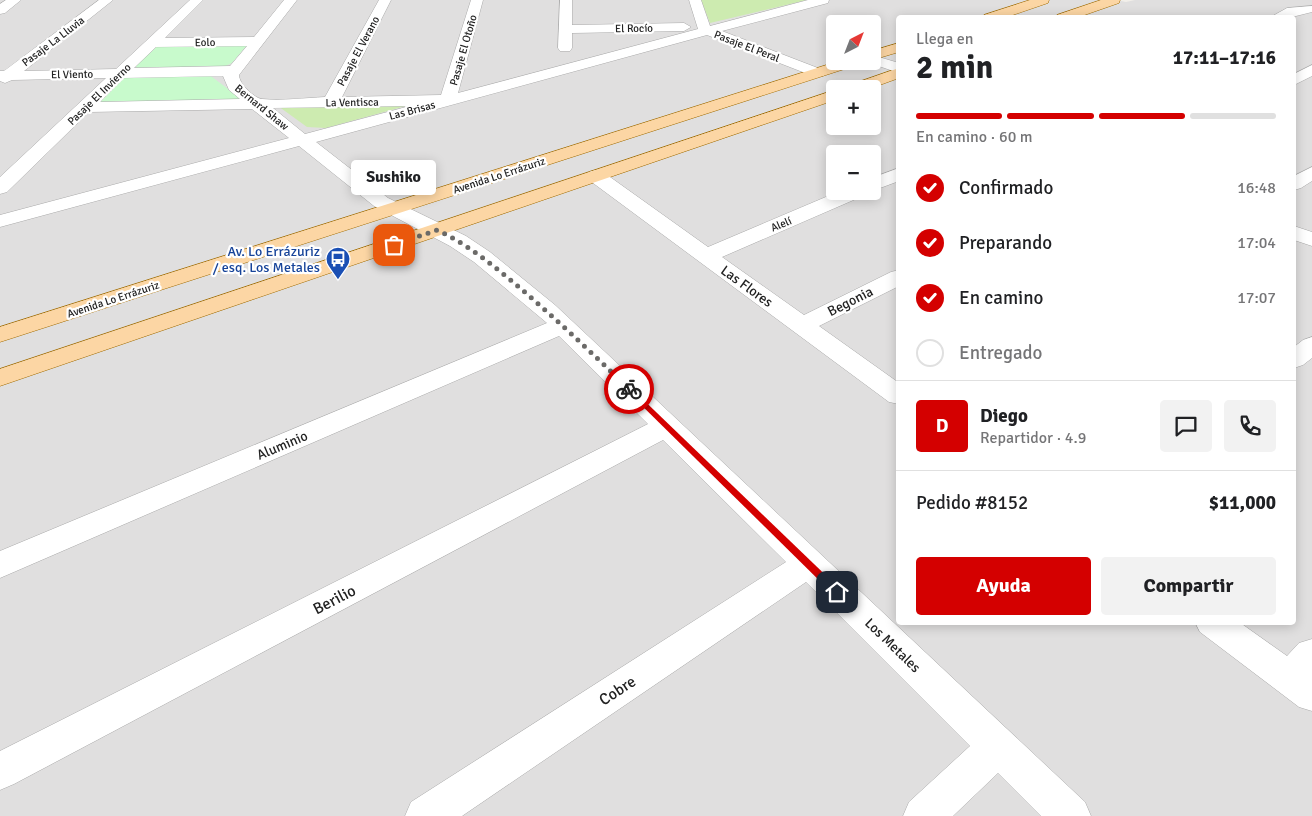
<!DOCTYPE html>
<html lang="es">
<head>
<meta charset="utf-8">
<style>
	:root { --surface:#fff; --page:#f2f2f2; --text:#202124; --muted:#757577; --line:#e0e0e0; --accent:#d40000 }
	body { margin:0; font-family:Signika,sans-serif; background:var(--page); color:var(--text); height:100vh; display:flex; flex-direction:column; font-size:19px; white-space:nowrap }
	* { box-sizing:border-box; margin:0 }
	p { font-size:16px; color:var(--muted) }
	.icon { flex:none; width:28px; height:28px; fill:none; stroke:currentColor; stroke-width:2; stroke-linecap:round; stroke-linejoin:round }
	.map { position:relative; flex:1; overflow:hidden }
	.panel { position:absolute; left:896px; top:15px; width:400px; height:610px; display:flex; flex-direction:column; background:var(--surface); border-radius:5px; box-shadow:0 2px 12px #0003 }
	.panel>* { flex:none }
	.needle { width:32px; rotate:42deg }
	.controls { position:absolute; left:826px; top:15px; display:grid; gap:10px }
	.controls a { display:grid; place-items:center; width:55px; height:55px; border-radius:5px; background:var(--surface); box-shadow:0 2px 12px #0003; font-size:25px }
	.pin { position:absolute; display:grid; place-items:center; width:42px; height:42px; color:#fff; margin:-21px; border-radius:10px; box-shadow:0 2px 8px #0006 }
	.courier { position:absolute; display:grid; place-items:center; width:50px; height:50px; margin:-25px; border:4px solid #d40000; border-radius:50%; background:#fff; color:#222; box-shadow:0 1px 6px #0007 }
	.bubble { position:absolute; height:35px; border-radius:5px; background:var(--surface); box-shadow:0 2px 12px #0003; font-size:16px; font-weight:800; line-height:35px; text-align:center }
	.summary em { font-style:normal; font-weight:800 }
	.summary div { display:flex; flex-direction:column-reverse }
	.summary { display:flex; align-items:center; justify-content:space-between; height:85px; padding:0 20px }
	h1 { font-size:32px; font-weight:800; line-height:38px }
	.bar { display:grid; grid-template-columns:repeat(4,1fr); gap:8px 5px; align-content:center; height:60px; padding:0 20px }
	.bar i { height:6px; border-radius:4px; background:var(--line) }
	.bar .on { background:var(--accent) }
	.bar p { grid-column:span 4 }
	.line { display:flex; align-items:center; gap:12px; padding:0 20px; border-top:1px solid var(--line) }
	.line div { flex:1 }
	.round { display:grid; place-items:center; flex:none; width:52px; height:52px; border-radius:5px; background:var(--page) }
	ol { padding:0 20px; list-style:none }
	li { display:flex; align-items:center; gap:15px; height:55px }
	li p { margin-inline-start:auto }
	li .icon { padding:5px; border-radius:50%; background:var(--accent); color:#fff; stroke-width:4 }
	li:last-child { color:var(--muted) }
	li i { width:28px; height:28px; border:2px solid var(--line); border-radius:50% }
	.button { display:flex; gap:10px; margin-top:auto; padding:10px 20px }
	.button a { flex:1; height:58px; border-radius:5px; background:var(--accent); color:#fff; font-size:20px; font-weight:800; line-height:58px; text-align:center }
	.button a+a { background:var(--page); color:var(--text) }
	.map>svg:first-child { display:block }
</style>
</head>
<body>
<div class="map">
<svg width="1312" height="816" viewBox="0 0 1312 816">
	<rect width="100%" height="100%" fill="#f2efe9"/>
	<path fill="#e0dfdf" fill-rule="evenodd" d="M0,0H1116L1126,2L1135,0H1312V816H0ZM899,18H1294V622H899ZM835,24H872V61H835ZM835,89H872V126H835ZM835,154H872V191H835Z"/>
	<path fill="#cdebb0" d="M701,0H807L710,23Z
		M413,104L326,128L307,127L278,106Z"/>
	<path fill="#c8facc" d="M161,45H247L232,63L223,67L137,68L135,65L151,49Z
		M208,74L243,100L93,103L125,75Z"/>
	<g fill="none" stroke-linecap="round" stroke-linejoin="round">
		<defs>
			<path id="minor" d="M6,0H21L5,13L0,14V4Z
				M99,0H113L24,71L116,69L190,0H203L165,38L254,37L284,0H297L239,75C239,84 254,98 262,99C283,101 305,98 325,97L379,0H391L342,97L441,95L471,0H483L458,93L698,29L689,0H701L710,26L808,0H829L828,3L722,31L823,70L826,73L823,76H813L707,35L316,142L388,198L466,236L490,252L555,305L1085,802L1091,816H1041L998,773L953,816H903L909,802L970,746L806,582L462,816H405L411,802L786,562L663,440L14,784L0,790V751L648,424L559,336L0,578V551L547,323L474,262L450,246L374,206L299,146L0,227V215L289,138L252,109L89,112L7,192L0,194V177L106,78L12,80L5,83L0,81V71H4ZM247,46L230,66L134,68L156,47ZM223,76L229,90L240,99L100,102L124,78ZM410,106L305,134L273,108Z
				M560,0H572V25L684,23L691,27L684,31L572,33V48L570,51H560L558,48Z
				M1312,6V12L1288,18H1269L1287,8Z
				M872,55L899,63V73L867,62L872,61Z
				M1312,65V76L1294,85V74Z
				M1312,167V181L1301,188L1294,190V176Z
				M899,168V181L872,191V178Z
				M596,170L603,172L708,247L840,191H868L865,195L722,257L804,315L891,272L899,270V286L819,326L899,383V404L889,402L589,180L586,176L589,172Z
				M1294,226L1312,232V246L1294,240Z
				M1312,337V358L1303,365L1294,368V347L1303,340Z
				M1195,622H1239L1287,656L1299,643L1312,639V711L1299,707L1200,632Z"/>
			<path id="major" d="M1030,0H1049L1048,3L1004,18H983L984,15Z
				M1101,0H1120L1119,3L1076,18H1056L1057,15Z
				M899,43V52L872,60V51Z
				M839,61H862L860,64L0,342V327Z
				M899,68V78L869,89H845L847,86Z
				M835,90V100L0,386V369Z"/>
		</defs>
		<use href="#minor" stroke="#a9a9a9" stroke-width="1"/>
		<use href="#major" stroke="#a06b00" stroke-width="1"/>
		<use href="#minor" fill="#fff" fill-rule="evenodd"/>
		<use href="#major" fill="#fcd6a4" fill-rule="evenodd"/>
	</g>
	<path fill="#d40000" d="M629,386L840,589V594H833L626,390V387Z"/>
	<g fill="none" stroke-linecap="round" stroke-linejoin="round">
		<path stroke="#6b6a68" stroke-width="5" stroke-dasharray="0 9" d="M394,245L437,230C465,243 489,262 513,282C553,316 591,352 629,389"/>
	</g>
	<defs>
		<symbol id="bus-pin" viewBox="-11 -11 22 30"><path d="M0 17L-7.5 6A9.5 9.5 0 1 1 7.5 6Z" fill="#1a4fb4" stroke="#fff"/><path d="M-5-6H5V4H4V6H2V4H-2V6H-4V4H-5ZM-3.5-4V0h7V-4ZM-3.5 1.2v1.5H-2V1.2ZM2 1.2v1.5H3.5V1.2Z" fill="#fff"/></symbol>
	</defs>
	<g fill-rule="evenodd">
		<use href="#bus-pin" x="324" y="245" width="28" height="38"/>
	</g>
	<g text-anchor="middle" stroke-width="4.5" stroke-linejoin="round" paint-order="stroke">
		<g font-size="11" fill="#222" stroke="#fff">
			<text transform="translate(634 28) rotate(-1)" y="4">El Rocío</text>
			<text transform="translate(53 41) rotate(-37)" y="4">Pasaje La Lluvia</text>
			<text transform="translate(205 42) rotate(-1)" y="4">Eolo</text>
			<text transform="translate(747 46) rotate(21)" y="4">Pasaje El Peral</text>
			<text transform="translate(463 50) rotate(-74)" y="4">Pasaje El Otoño</text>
			<text transform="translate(358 51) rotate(-62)" y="4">Pasaje El Verano</text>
			<text transform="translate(72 74) rotate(-1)" y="4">El Viento</text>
			<text transform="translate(99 94) rotate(-44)" y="4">Pasaje El Invierno</text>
			<text transform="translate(352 102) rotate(-1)" y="4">La Ventisca</text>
			<text transform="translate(262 107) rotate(39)" y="4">Bernard Shaw</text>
			<text transform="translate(412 110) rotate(-15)" y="4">Las Brisas</text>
			<text transform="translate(499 175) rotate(-18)" y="4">Avenida Lo Errázuriz</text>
			<text transform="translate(781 224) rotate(-23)" y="4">Alelí</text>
			<text transform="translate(113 299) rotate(-18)" y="4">Avenida Lo Errázuriz</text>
		</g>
		<g font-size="14" fill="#164399" stroke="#fff" text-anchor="end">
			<text x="320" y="256">Av. Lo Errázuriz<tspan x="320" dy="16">/ esq. Los Metales</tspan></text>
		</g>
		<g font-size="14" fill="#222" stroke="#fff">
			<text transform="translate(747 286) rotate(36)" y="5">Las Flores</text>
			<text transform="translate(850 301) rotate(-27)" y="5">Begonia</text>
			<text transform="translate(282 445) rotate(-23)" y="5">Aluminio</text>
			<text transform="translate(893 645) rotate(44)" y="5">Los Metales</text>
		</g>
		<g font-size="16" fill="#222" stroke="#fff">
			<text transform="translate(334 599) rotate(-27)" y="6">Berilio</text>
			<text transform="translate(617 690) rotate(-33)" y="6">Cobre</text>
		</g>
	</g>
</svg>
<div class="controls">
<a><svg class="needle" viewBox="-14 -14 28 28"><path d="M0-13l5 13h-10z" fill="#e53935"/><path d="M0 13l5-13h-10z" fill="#757577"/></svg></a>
<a>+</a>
<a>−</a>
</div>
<div class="pin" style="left:394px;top:245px;background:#ea580c"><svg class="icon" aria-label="bag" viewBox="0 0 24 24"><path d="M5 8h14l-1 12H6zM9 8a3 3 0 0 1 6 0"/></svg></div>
<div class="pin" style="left:837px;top:592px;background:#1f2937"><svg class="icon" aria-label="home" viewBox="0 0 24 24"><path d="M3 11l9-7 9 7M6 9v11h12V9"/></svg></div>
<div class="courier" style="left:629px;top:389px"><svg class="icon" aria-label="bike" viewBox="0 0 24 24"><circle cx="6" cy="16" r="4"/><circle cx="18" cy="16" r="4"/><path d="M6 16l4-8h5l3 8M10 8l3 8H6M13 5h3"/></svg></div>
<div class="bubble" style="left:351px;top:160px;width:85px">Sushiko</div>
<section class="panel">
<div class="summary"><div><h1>2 min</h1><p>Llega en</p></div><em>17:11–17:16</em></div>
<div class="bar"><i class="on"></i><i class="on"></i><i class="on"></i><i></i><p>En camino · 60 m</p></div>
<ol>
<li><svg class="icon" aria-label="check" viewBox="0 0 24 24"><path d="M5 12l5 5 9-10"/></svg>Confirmado<p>16:48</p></li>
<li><svg class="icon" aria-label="check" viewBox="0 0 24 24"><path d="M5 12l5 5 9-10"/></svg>Preparando<p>17:04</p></li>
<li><svg class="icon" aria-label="check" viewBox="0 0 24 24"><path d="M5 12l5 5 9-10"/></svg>En camino<p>17:07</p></li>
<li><i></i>Entregado</li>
</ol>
<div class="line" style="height:90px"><b class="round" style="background:var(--accent);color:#fff">D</b><div><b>Diego</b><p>Repartidor · 4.9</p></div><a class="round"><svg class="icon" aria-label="chat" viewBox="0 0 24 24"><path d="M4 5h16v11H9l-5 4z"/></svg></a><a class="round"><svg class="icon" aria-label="phone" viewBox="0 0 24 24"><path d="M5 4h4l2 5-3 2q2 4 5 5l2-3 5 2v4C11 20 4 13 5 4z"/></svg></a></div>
<div class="line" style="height:65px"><div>Pedido #8152</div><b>$11,000</b></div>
<div class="button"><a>Ayuda</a><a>Compartir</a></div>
</section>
</div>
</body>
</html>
